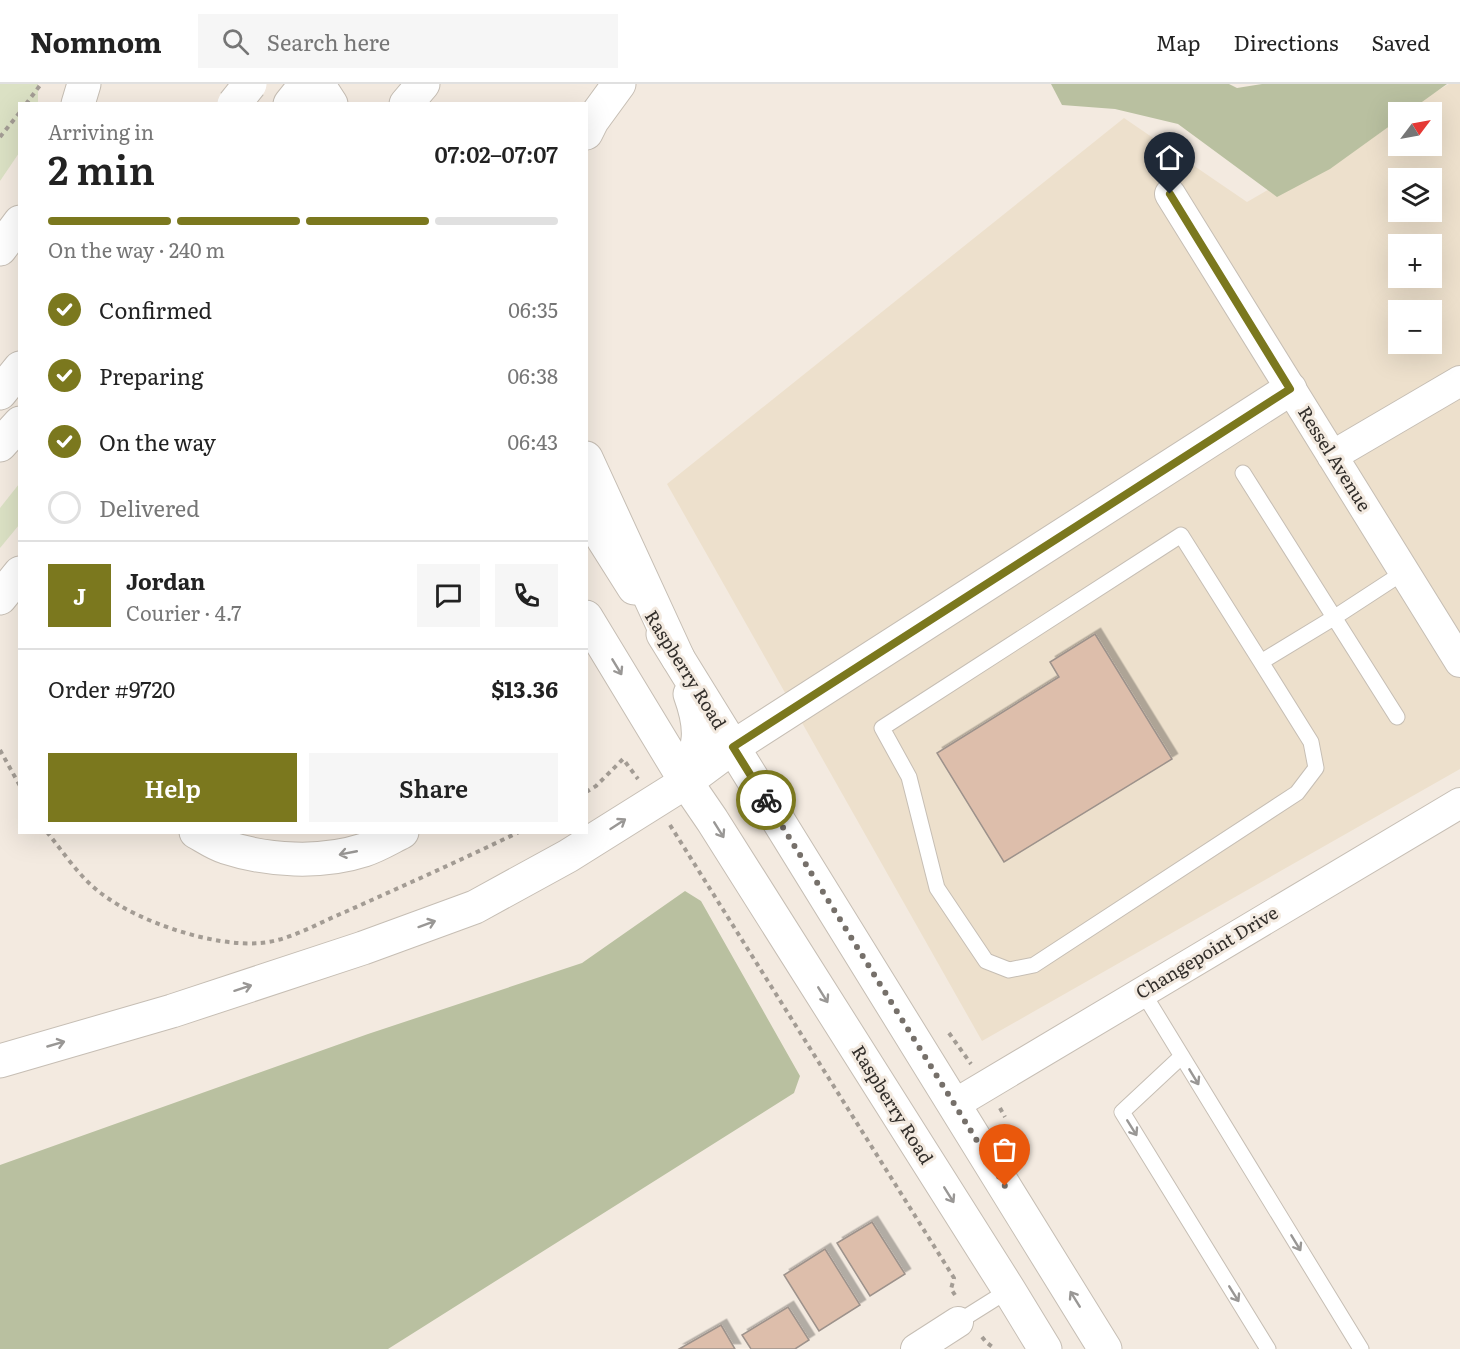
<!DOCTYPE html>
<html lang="en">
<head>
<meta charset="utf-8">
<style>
	:root { --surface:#fff; --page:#f6f6f6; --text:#222; --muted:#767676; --line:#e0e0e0; --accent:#7b781e }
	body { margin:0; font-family:Literata,serif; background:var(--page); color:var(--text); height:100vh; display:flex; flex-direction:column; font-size:22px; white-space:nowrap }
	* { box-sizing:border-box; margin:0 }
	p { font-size:20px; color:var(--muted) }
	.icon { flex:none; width:33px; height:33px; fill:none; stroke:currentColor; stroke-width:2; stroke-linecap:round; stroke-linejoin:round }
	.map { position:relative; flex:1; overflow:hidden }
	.panel { position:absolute; left:18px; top:18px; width:570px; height:732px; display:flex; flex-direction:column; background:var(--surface); border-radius:0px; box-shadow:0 6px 24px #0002 }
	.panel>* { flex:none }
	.needle { width:39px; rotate:58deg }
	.fabs { position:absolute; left:1388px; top:18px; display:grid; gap:12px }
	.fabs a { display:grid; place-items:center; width:54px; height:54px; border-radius:0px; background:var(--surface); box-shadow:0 6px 24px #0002; font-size:30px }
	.pin { position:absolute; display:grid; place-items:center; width:51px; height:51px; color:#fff; margin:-62px -26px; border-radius:50% 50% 50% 0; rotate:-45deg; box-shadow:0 0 6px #0007 }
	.pin .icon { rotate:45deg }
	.courier { position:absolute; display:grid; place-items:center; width:60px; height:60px; margin:-30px; border:4px solid #7b781e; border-radius:50%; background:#fff; color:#222; box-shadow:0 2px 8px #0007 }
	.head em { font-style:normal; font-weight:600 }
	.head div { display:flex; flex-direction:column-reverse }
	.head { display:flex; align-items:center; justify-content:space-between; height:102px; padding:0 30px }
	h1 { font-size:39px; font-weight:600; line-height:45px }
	.bar { display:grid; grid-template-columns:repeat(4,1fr); gap:9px 6px; align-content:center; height:72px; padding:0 30px }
	.bar i { height:8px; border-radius:4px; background:var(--line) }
	.bar .active { background:var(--accent) }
	.bar p { grid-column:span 4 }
	.line { display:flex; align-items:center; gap:15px; padding:0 30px; border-top:2px solid var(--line) }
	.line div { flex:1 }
	.round { display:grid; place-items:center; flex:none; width:63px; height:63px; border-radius:0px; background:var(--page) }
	ol { padding:0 30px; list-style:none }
	li { display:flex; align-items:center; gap:18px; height:66px }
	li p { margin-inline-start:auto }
	li .icon { padding:6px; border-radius:50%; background:var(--accent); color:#fff; stroke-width:4 }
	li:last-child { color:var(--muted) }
	li i { width:33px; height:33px; border:3px solid var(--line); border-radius:50% }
	.button { display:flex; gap:12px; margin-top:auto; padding:12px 30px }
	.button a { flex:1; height:69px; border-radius:0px; background:var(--accent); color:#fff; font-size:24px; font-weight:600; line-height:69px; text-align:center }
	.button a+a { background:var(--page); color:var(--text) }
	header { display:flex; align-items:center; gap:36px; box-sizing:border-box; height:84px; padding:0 30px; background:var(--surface); border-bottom:2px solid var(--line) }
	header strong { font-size:28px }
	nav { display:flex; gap:33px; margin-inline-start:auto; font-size:21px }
	.search { width:420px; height:54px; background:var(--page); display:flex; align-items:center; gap:15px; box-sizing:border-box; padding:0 21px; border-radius:0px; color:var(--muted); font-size:22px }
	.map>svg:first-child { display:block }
</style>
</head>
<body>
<header>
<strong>Nomnom</strong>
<div class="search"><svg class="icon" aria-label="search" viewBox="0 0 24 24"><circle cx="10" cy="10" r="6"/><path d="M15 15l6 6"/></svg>Search here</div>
<nav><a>Map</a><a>Directions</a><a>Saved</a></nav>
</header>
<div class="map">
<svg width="1460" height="1265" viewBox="0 0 1460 1265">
	<defs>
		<filter id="shadow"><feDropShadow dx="5.5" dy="-5.5" stdDeviation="0" flood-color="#0004"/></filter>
	</defs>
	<rect width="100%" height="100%" fill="#f3eae0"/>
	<path fill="#ede0cc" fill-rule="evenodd" d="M1449,0H1460V685L982,957L667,400L1124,34L1247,118L1398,30V62H1431V28H1401ZM1398,94H1431V128H1398ZM1398,160H1431V194H1398ZM1398,226H1431V260H1398Z"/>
	<path fill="#dbe1c4" d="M0,0H38V19L20,20L19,69L0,97Z
		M19,400V441L0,464V424Z"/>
	<path fill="#b9c0a0" d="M1051,0H1229L1237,4L1262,0H1447L1408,28H1398V36L1330,85L1277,113L1178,40L1115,25L1062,21Z
		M685,807L701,817L800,992L794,1009L388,1265H0V1081L368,950L582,879Z"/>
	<path fill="#ddbeab" stroke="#9d928b" stroke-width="1.5" filter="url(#shadow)" d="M1095,550L1172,675L1004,778L937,669L1059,593L1050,578Z
		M872,1138L905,1190L870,1212L837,1159Z
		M825,1165L860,1221L819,1247L784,1191Z
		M788,1223L809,1256L795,1265H751L742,1251Z
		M721,1241L735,1265H679Z"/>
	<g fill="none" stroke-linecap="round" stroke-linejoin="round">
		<defs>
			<path id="lane" d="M1243,389L1397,633
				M1261,578L1311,658L1316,684L1297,709L1034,881L1009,886L986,877L937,804L909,693L882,644L1181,451L1261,578L1335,533L1404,488
				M1142,907L1361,1265
				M1182,972L1122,1028L1268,1265
				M958,1238L1009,1206"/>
			<path id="street" d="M1170,110L1460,578
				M1332,372L1460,297
				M955,1020L1460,719
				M916,1265L958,1238"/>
			<path id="secondary" d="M686,698L733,663L1290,305"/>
			<path id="primary" d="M318,0L331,20
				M586,428L634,504
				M586,533L686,698L712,736L1009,1206L1045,1265
				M663,550L1105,1265
				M686,698C699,661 704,649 690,610"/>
			<path id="highway" d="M78,20L84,0
				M290,20L306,0
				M406,20L423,0
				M586,49L592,37L619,0
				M0,165L20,138
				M0,309L20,284
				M0,361L20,339
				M586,374L678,574
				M0,514L20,489
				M196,748C205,753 215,760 225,763C268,777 321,780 364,766C377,762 390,754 402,748
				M0,977L172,927L363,864L475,823L568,772L686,698"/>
		</defs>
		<use href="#lane" stroke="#c6beb4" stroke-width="17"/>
		<use href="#street" stroke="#c6beb4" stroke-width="32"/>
		<use href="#secondary" stroke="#c6beb4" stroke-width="35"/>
		<use href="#primary" stroke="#c6beb4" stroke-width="35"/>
		<use href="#highway" stroke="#c6beb4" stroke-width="35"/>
		<path stroke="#a39c94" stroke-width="4" stroke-dasharray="4.5 4.5" stroke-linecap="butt" d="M26,20L41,0
			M0,53L20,28
			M0,666L20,702
			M586,708L596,702L623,675L638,695
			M670,741L954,1194L951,1205L955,1211
			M47,748C64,769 80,794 102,810C139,838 213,863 260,859C289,857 318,839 345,828C403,802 461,776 519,748
			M949,949L971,980
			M1000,1024L1005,1033
			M982,1253L986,1258L995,1265"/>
		<use href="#lane" stroke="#fff" stroke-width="15"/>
		<use href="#street" stroke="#fff" stroke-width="30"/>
		<use href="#secondary" stroke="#fff" stroke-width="33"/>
		<use href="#primary" stroke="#fff" stroke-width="33"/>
		<use href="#highway" stroke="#fff" stroke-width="33"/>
		<defs>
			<path id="highway-bridge" d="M234,20L250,0"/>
		</defs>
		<use href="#highway-bridge" stroke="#c6beb4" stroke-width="35" stroke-linecap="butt"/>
		<use href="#highway-bridge" stroke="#fff" stroke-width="33"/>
	</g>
	<defs><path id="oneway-shaft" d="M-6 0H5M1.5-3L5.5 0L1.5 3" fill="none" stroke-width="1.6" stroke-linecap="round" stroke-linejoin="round" transform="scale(1.5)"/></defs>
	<g stroke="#999795">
		<use href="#oneway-shaft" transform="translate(617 583) rotate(59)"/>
		<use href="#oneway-shaft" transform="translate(618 740) rotate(-33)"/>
		<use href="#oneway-shaft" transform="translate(719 746) rotate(58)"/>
		<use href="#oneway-shaft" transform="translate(348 769) rotate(169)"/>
		<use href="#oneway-shaft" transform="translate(427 840) rotate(-20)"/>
		<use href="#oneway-shaft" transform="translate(243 904) rotate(-18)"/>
		<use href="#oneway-shaft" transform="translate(823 911) rotate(58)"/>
		<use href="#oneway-shaft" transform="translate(56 960) rotate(-16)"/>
		<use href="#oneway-shaft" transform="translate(1194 993) rotate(59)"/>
		<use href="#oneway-shaft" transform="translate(1132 1044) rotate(58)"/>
		<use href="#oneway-shaft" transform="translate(949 1111) rotate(58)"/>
		<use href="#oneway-shaft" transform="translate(1296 1159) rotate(59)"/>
		<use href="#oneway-shaft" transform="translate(1234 1210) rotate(58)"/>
		<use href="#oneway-shaft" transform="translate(1075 1215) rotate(-122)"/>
	</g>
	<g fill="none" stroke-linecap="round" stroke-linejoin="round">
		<path stroke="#76706a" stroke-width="6" stroke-dasharray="0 10.8" d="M766,716L1005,1102"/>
		<path stroke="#7b781e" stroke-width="8" d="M766,716L733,663L1290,305L1170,110"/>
	</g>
	<g text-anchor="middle" stroke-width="6" stroke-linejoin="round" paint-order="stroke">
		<g font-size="18" fill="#332f2b" stroke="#f3eae0">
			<text transform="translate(1334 375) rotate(58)" y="6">Ressel Avenue</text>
			<text transform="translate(685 586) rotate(58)" y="6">Raspberry Road</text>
			<text transform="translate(1207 869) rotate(-31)" y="6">Changepoint Drive</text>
			<text transform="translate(892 1021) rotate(58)" y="6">Raspberry Road</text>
		</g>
	</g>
</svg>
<div class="fabs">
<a><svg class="needle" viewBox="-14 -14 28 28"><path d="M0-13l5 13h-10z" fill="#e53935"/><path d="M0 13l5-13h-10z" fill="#767676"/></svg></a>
<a><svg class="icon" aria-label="layers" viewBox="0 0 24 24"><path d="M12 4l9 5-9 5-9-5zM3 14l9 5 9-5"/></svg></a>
<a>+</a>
<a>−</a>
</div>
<div class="pin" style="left:1005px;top:1102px;background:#ea580c"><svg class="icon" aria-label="bag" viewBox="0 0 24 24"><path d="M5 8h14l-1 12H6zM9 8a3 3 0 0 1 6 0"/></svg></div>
<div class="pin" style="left:1170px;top:110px;background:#1f2937"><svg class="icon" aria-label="home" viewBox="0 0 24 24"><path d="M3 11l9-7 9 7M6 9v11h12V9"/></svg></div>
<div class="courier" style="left:766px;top:716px"><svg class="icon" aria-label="bike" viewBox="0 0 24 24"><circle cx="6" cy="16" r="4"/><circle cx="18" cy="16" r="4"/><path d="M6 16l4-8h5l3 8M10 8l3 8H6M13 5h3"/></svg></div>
<section class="panel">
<div class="head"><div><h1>2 min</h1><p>Arriving in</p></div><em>07:02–07:07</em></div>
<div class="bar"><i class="active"></i><i class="active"></i><i class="active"></i><i></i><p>On the way · 240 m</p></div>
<ol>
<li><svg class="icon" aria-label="check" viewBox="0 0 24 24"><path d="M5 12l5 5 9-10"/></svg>Confirmed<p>06:35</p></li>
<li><svg class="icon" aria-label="check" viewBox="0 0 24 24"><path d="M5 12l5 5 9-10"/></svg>Preparing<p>06:38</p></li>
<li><svg class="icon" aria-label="check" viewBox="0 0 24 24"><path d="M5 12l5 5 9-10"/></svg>On the way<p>06:43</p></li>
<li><i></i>Delivered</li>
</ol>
<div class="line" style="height:108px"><b class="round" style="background:var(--accent);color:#fff">J</b><div><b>Jordan</b><p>Courier · 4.7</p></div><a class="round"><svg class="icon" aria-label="chat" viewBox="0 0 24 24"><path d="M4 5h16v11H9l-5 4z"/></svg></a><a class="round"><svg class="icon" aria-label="phone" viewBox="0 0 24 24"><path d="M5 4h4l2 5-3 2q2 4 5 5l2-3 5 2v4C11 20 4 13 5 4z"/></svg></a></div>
<div class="line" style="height:78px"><div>Order #9720</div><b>$13.36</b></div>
<div class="button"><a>Help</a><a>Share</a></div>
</section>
</div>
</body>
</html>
